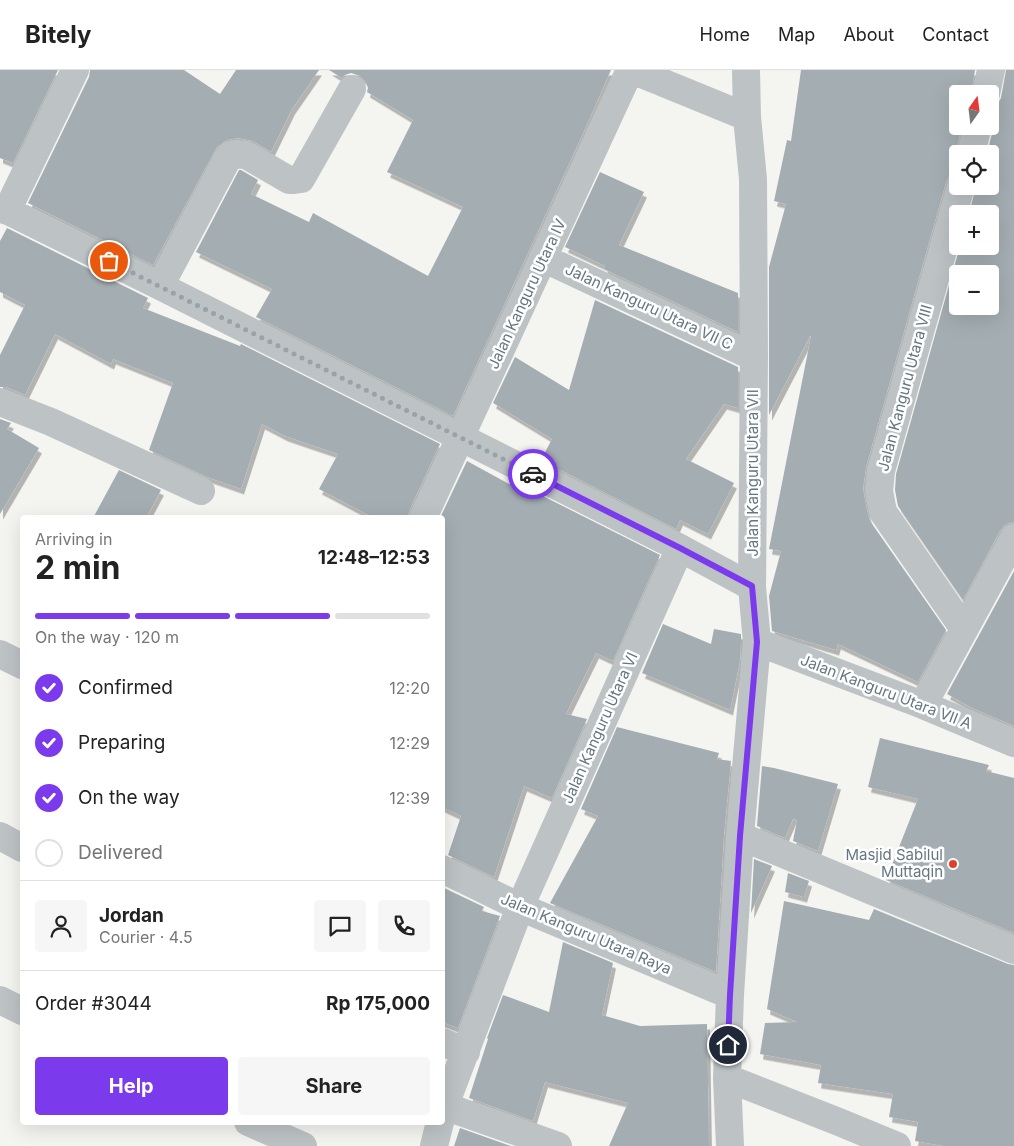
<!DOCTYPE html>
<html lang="en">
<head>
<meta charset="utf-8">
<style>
	:root { --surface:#fff; --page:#f6f6f6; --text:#222; --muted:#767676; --line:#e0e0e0; --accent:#7c3aed }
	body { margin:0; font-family:Inter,sans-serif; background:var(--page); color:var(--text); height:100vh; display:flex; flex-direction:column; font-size:19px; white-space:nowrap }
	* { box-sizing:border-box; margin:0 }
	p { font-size:16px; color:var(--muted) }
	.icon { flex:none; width:28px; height:28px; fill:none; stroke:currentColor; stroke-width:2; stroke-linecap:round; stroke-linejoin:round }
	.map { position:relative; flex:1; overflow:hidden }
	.side { position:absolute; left:20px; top:445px; width:425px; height:610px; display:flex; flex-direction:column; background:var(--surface); border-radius:5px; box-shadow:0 5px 20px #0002 }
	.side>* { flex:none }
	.needle { width:32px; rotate:14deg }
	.fabs { position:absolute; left:949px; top:15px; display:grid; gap:10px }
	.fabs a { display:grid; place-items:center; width:50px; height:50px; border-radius:5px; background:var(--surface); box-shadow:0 5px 20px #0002; font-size:25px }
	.pin { position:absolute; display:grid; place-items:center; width:42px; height:42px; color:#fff; margin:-21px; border:2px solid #fff; border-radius:50%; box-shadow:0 1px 5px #0007 }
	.courier { position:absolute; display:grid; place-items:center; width:50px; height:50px; margin:-25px; border:4px solid #7c3aed; border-radius:50%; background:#fff; color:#222; box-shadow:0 1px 6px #0007 }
	.overview em { font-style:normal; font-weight:700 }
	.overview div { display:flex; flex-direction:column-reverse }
	.overview { display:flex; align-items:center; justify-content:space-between; height:85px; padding:0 15px }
	h1 { font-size:32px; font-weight:700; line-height:38px }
	.bar { display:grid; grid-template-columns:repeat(4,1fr); gap:8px 5px; align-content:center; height:60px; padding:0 15px }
	.bar i { height:6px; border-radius:4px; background:var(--line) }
	.bar .on { background:var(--accent) }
	.bar p { grid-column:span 4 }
	.line { display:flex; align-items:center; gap:12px; padding:0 15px; border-top:1px solid var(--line) }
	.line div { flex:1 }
	.round { display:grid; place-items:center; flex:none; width:52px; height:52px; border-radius:5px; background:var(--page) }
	ol { padding:0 15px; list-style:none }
	li { display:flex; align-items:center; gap:15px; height:55px }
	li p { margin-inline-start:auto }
	li .icon { padding:5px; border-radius:50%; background:var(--accent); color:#fff; stroke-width:4 }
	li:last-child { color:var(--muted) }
	li i { width:28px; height:28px; border:2px solid var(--line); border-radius:50% }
	.cta { display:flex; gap:10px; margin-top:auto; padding:10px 15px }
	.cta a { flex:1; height:58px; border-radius:5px; background:var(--accent); color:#fff; font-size:20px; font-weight:700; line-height:58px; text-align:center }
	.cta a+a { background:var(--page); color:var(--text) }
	header { display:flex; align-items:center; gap:30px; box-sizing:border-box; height:70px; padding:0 25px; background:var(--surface); border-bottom:1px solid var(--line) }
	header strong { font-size:24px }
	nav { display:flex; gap:28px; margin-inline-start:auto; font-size:18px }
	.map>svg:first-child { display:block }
</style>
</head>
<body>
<header>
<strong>Bitely</strong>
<nav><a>Home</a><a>Map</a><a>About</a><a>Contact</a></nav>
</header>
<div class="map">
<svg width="1014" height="1076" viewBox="0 0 1014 1076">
	<defs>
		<filter id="shadow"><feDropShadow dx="3" dy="5.5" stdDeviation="0" flood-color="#0004"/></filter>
	</defs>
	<rect width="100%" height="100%" fill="#f4f4f1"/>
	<path fill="#a4aeb2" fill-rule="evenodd" filter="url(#shadow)" d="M0,0H58L13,93L0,88Z
		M90,0H184L220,24L236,0H319L292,39L271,82L253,71L238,68L227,70L217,77L153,195L28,133L89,7Z
		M329,0H611L585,59L453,346L256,247L272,219L196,182L239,100H241L258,110L251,124L309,152L313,143L428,206L463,137L387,102L413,50L367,22L368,18L366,12L360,6L351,3L345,5L342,8Z
		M801,0H975L971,24H958V56H962L956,81L958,101L950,105L946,112L866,397L863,419L868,445L870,451L946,560L918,612L838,574L836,580L772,561L769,526L781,481L769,479L811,266H810L769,345V197L786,134L774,131L787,70L791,71Z
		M1006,0H1014V452L1006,454L1000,461L963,530L898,436L895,420L896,404L960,176H990V144H969L976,116H990V84H987L993,59V52L990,47V39L997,35L1001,28ZM958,204H990V236H958Z
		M600,102L644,122L619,175L738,223V262L604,199L605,196L565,177Z
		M7,158L148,228L143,238L240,276L241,274L440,374L409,441L408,448H374L319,419L338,384L285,366L262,354L241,419L207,407L149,380L173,313L113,289L111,294L55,264L25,325L6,317H0V285L25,235L0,222V171Z
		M595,230L738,297V338L724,334L686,389L734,413L708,464L680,450L676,459L541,390L552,369L493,333L515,287L569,320Z
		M0,349L11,353L7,359L39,378L0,444Z
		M467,391L524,422L527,418L660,485L613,591L596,583L566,644L587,649L552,728L524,716L494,807L448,785L461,746L442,737V448H440Z
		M119,400L161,420L146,448H93Z
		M1014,501V656L972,638L947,624Z
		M663,554L711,574L714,559L741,564V572L740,591L730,640L642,603Z
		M617,657L719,683L717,689L731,691L724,765L716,902L550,833L598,746L581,739Z
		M880,668L989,695L986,701L1014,708V863L886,810L918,729L868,717Z
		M762,696L774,698L838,714L818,781L793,771L797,750L793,749L785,768L757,756Z
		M754,789L772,796L751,843Z
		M788,803L809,811L804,827L785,822Z
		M442,817L484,837L482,841L500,846L458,958L442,952Z
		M784,831L869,850L874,839L1008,894L1014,895V1076H944L915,1071L918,1052L889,1047L893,1024L818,1013L821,995L760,984L765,953L797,952L767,939Z
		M563,872L613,893L602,945L640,956L707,954L709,1076H609L628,1033L545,1012L533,1051L469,1028L488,969L487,968L503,925L549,942Z
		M460,1058L511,1076H454Z"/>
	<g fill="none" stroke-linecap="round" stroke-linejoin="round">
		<path stroke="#bdc2c4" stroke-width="28" d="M632,0L747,47
			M986,24L991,0
			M971,84L978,56
			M961,116L881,401L879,421L883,442L964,559
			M0,137L160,216L460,367L680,478L752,517
			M7,141L75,0
			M543,188L754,287
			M160,216L228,88L231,85L236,84L246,85L289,110H294L301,109L352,19
			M0,332L51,352L201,421
			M423,448L630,0
			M757,572L923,635L1014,673
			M0,584L22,595
			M923,635L1014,468
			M0,766L22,778
			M740,766L1014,880
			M442,799L520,837L730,925
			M0,930L22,941
			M442,972L466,982
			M727,1008L839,1052L897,1076
			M444,1036L558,1076
			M442,1043L520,837L680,478
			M248,1052L303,1076
			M434,1076L440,1052
			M730,1076L727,1008L730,925L740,766L757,572L752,517L754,287L753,109L747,47L746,0"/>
	</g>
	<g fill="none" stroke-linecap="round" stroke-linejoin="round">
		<path stroke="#96a3a8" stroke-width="5" stroke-dasharray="0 9" d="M109,191L533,404"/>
		<path stroke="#7c3aed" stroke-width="6" d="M533,404L680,478L752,516L757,572L740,766L730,925L728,975"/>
	</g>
	<circle fill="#dc4229" stroke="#fff" stroke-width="2" cx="953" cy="794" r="5"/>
	<g text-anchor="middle" stroke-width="5" stroke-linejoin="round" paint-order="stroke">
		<g font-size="15" fill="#647781" stroke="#fff">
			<text transform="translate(527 224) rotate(-65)" y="5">Jalan Kanguru Utara IV</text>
			<text transform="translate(649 237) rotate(25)" y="5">Jalan Kanguru Utara VII C</text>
			<text transform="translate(905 318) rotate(-75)" y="5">Jalan Kanguru Utara VIII</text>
			<text transform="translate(753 403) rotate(-90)" y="5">Jalan Kanguru Utara VII</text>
			<text transform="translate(886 622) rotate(21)" y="5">Jalan Kanguru Utara VII A</text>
			<text transform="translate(600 658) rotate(-66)" y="5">Jalan Kanguru Utara VI</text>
			<text transform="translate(586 864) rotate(23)" y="5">Jalan Kanguru Utara Raya</text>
		</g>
		<g font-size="15" fill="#647781" stroke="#fff" text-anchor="end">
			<text x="943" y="790">Masjid Sabilul<tspan x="943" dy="17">Muttaqin</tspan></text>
		</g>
	</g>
</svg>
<div class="fabs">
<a><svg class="needle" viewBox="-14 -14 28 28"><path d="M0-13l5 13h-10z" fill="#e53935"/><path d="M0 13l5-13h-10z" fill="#767676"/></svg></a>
<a><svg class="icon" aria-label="locate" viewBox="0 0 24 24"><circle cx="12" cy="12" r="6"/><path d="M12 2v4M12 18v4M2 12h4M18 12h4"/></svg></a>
<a>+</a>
<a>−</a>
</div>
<div class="pin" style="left:109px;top:191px;background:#ea580c"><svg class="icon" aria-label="bag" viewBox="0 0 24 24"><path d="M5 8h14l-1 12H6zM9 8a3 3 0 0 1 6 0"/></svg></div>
<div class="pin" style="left:728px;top:975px;background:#1f2937"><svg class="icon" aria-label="home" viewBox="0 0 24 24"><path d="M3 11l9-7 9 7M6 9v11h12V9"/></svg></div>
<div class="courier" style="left:533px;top:404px"><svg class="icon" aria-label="car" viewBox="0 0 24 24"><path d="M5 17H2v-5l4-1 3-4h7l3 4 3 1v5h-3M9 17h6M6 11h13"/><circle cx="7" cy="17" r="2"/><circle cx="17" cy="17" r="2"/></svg></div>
<section class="side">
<div class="overview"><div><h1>2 min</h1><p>Arriving in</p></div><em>12:48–12:53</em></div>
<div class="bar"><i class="on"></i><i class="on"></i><i class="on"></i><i></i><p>On the way · 120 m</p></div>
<ol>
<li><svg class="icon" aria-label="check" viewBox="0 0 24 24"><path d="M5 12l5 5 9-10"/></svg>Confirmed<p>12:20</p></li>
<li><svg class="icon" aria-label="check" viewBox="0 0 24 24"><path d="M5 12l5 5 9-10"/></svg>Preparing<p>12:29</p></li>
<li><svg class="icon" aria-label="check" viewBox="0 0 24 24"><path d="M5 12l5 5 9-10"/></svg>On the way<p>12:39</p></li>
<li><i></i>Delivered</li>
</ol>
<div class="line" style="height:90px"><a class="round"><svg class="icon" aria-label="person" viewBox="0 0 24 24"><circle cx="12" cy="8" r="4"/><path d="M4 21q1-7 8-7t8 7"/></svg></a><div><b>Jordan</b><p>Courier · 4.5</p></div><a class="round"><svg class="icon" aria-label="chat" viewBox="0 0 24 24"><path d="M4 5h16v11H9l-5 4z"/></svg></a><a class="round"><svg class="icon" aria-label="phone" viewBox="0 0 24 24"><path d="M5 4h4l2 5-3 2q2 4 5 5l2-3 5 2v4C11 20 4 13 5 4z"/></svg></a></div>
<div class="line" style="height:65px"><div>Order #3044</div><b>Rp 175,000</b></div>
<div class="cta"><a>Help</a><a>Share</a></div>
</section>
</div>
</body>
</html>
